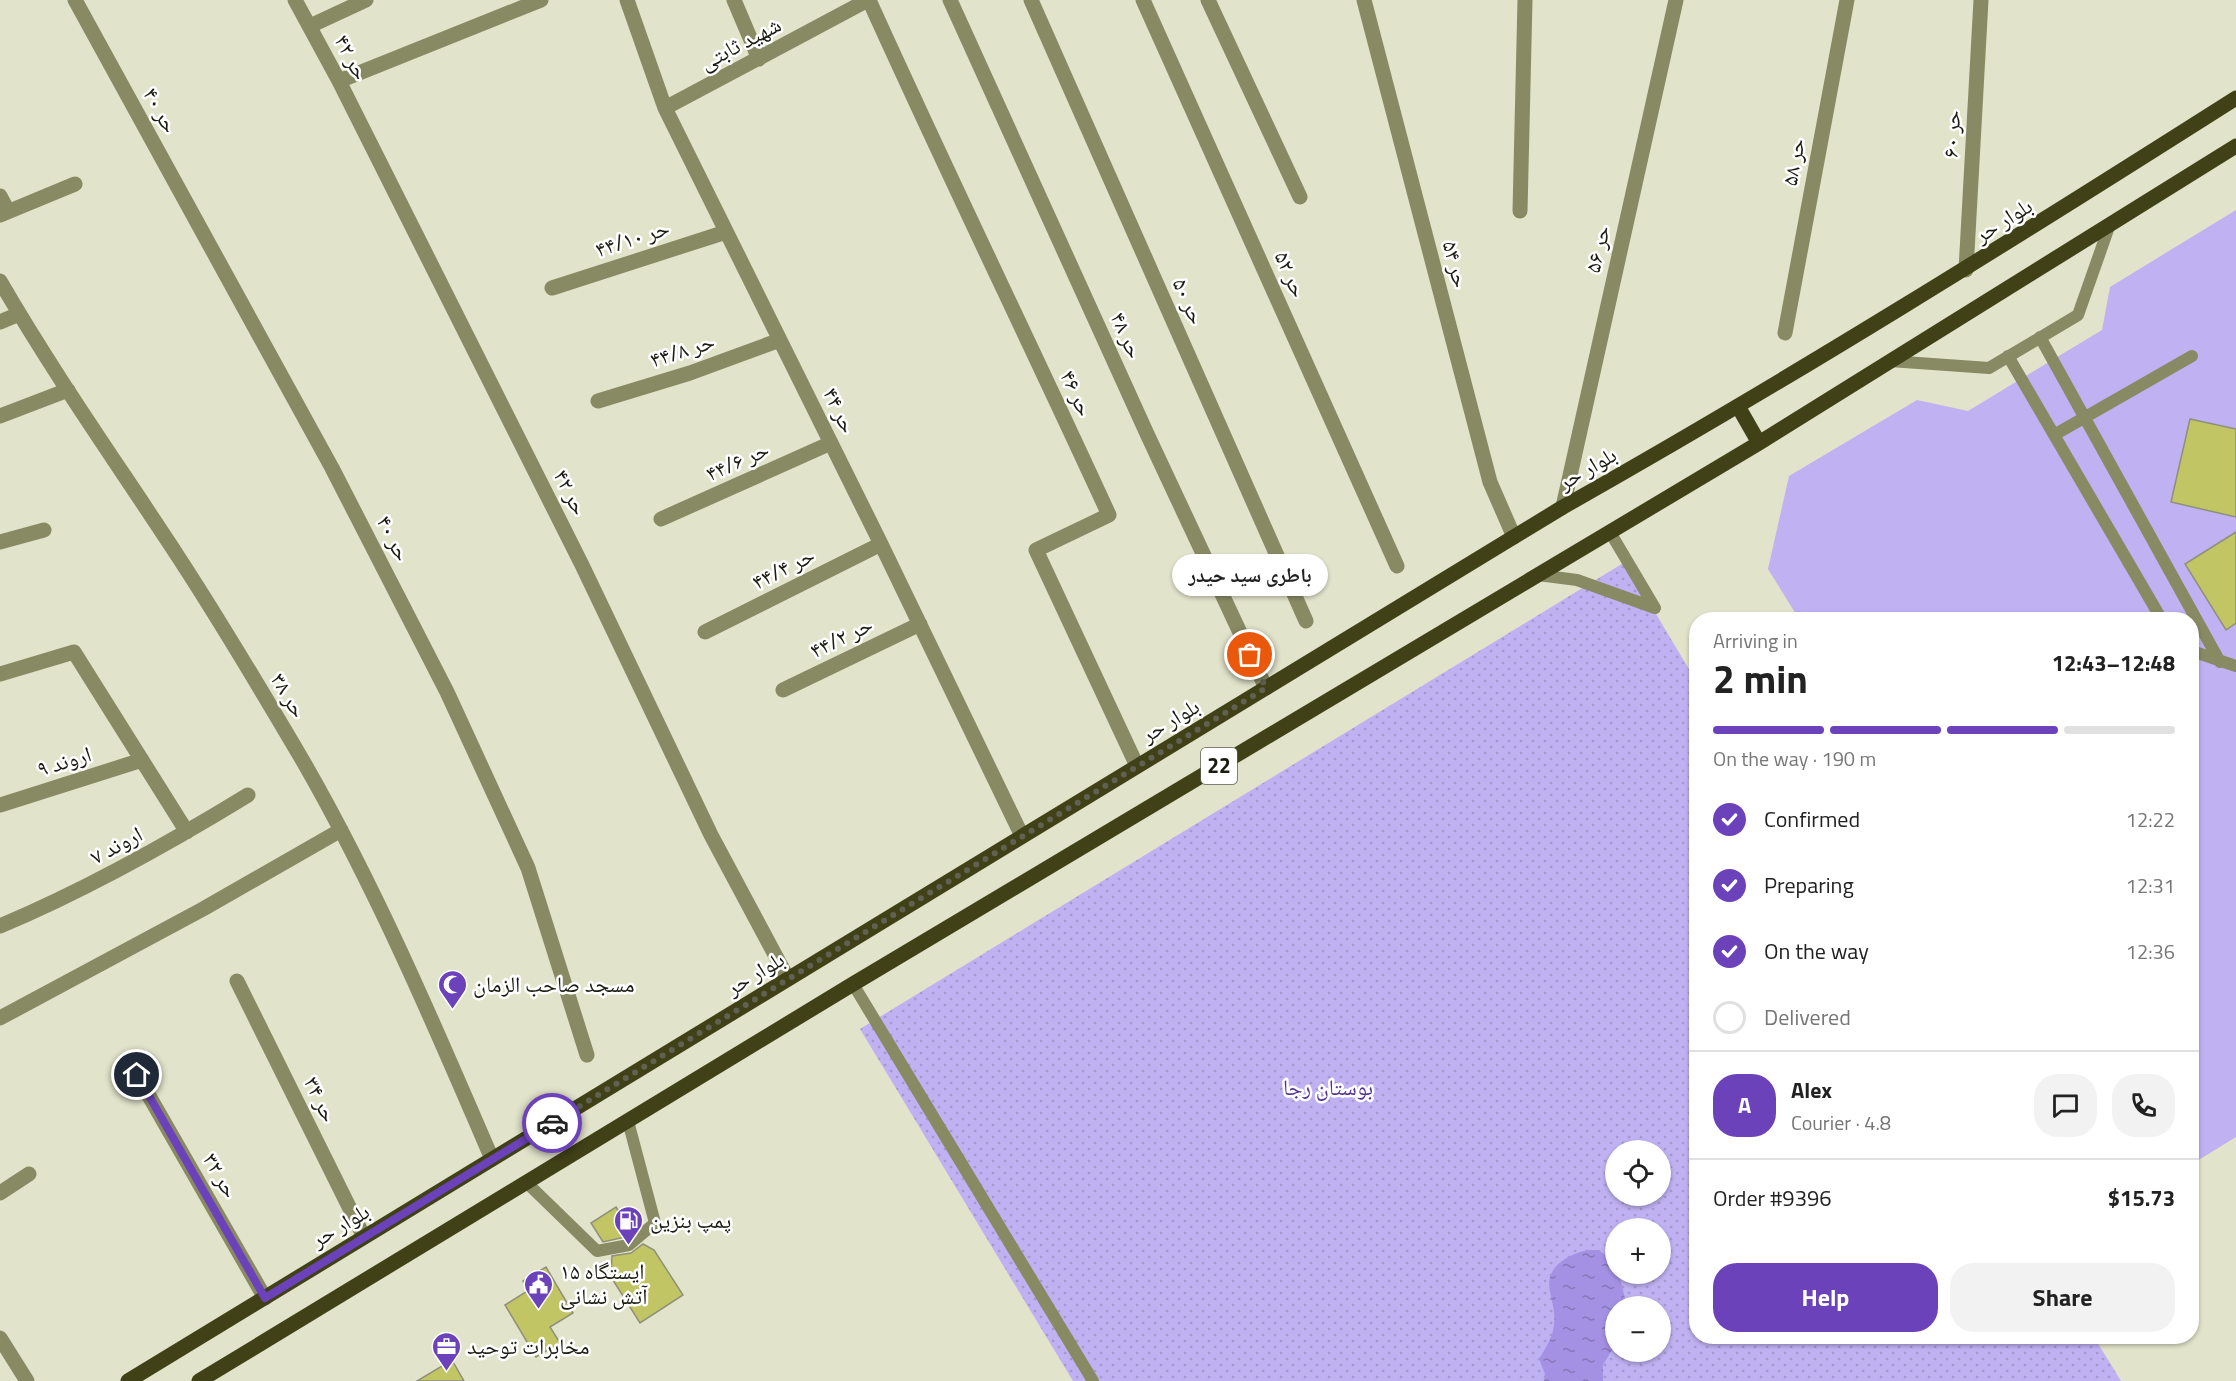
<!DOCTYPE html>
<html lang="en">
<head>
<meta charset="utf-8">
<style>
	:root { --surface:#fff; --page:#f2f2f2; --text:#222; --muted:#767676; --line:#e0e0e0; --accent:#6b42ba }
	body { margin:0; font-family:"Titillium Web","Noto Naskh Arabic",sans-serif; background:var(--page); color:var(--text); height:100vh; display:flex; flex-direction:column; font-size:22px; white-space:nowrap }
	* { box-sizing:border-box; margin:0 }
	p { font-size:20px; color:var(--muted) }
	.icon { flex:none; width:33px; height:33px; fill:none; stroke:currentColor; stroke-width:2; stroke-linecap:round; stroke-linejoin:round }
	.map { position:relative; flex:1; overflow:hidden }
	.panel { position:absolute; left:1689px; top:612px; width:510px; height:732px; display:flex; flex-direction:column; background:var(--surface); border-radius:24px; box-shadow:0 2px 4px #0004 }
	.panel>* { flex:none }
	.buttons { position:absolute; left:1605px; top:1140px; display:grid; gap:12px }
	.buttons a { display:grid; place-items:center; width:66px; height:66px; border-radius:50%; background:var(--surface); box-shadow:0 2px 4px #0004; font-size:30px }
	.pin { position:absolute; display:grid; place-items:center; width:51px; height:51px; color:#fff; margin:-26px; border:3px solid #fff; border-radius:50%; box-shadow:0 2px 6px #0007 }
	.courier { position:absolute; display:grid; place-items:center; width:60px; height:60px; margin:-30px; border:4px solid #6b42ba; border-radius:50%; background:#fff; color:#222; box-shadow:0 2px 8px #0007 }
	.bubble { position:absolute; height:42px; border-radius:21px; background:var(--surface); box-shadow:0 2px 4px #0004; font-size:20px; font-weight:700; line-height:42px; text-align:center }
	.head em { font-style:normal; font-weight:700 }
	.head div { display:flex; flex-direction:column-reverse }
	.head { display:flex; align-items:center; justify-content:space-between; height:102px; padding:0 24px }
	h1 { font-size:39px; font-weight:700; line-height:45px }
	.bar { display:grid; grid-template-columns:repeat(4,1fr); gap:9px 6px; align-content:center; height:72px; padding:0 24px }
	.bar i { height:8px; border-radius:4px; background:var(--line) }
	.bar .on { background:var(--accent) }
	.bar p { grid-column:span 4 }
	.line { display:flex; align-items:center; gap:15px; padding:0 24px; border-top:2px solid var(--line) }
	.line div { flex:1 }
	.round { display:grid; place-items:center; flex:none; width:63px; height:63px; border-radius:24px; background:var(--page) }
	ol { padding:0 24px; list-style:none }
	li { display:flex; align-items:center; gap:18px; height:66px }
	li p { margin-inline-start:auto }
	li .icon { padding:6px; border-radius:50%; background:var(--accent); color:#fff; stroke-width:4 }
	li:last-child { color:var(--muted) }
	li i { width:33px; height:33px; border:3px solid var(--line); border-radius:50% }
	.button { display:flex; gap:12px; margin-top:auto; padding:12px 24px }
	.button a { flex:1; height:69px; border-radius:24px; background:var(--accent); color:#fff; font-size:24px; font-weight:700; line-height:69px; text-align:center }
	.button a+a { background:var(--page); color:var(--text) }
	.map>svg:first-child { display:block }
</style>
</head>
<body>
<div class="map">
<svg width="2236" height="1381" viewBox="0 0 2236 1381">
	<defs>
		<pattern id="park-dots" width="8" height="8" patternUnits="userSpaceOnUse" patternTransform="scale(1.5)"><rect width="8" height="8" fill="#bfb1f2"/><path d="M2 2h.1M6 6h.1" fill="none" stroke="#a498ce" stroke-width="1.8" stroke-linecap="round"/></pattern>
		<pattern id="water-ripples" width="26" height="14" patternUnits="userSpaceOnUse" patternTransform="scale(1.5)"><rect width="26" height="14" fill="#a591e4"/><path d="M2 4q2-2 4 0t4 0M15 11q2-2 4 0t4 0" fill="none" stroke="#8676b7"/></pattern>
	</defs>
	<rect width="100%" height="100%" fill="#e1e3ca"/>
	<path fill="#bfb1f2" d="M2236,210V1137L2192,1164V620L1799,619L1768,569L1789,476L1917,400L1968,411L2102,330L2110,287Z"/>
	<path fill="url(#park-dots)" fill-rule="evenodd" d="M1625,562L1696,681V1336L2094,1337L2121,1381H1073L860,1029ZM1616,1150H1660V1196H1616ZM1616,1228H1660V1274H1616ZM1616,1306H1660V1352H1616Z"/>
	<path fill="url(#water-ripples)" d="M1588,1250H1598L1615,1261L1616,1274H1619L1627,1306H1616L1615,1345L1603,1365V1381H1544L1545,1374L1539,1359C1545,1349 1553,1337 1554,1325C1556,1310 1550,1298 1549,1284C1549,1264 1572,1253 1588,1250Z"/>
	<path fill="#c2c564" stroke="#8f9079" stroke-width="1.5" d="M2190,419L2236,429V517L2171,502Z
		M2236,532V623L2226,630L2185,564Z
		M616,1207L632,1232L625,1237L603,1242L591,1223Z
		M643,1244L654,1250L683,1295L640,1323L611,1277L612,1256L631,1253Z
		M546,1267L573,1313L550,1327L560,1343L536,1357L505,1305L529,1290L523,1281Z
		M452,1360L464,1381H417Z"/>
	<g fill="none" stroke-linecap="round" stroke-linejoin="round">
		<path stroke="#888a63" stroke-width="12" d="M2040,337L2220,662
			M2008,356L2162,620
			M1890,361L1989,368L2078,315L2110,224
			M2054,435L2192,356
			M1610,532L1655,608
			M1538,575L1577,580L1655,608
			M2192,651L2236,666
			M853,984L1093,1381
			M527,1183L597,1251L629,1245L655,1223L628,1121"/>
		<path stroke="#888a63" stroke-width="15" d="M75,0L332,468L447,692L528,868L587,1055
			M295,0L339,81L582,565L711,835L788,979
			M627,0L665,108L881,544L1022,836
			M734,0L759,59
			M869,0C947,173 1030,343 1109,515L1036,550L1137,766
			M950,0L1148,436L1266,688
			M1031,0L1306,621
			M1143,0L1397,566
			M1208,0L1300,197
			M1364,0L1490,482L1514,537
			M310,26L366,0
			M339,81L541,0
			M665,108L868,0
			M0,196L8,211
			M1520,211L1525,0
			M0,215L75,184
			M1966,270L1981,0
			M0,281C55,376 119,466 179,558C222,624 263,693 303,761C376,888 434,1024 492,1159
			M552,288L726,232
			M0,322L19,314
			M1785,333L1847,0
			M598,401L690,373L780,340
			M0,416L68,390
			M1563,507L1676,0
			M661,519L831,443
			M0,542L44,530
			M705,632L881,544
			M0,674L74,652L187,832
			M783,690L920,624
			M0,805L142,760
			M0,926C86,890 168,844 248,795
			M237,981L364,1237
			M0,1018L203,909L341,830
			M137,1075L265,1298
			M0,1193L29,1174
			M0,1338L27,1381"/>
		<path stroke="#404117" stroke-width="15" d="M1739,408L1759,443
			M128,1381L1563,507C1792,378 2014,239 2236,98
			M199,1381L853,984L1759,443L2236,146"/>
	</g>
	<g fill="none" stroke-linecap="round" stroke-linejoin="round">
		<path stroke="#606152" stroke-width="6" stroke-dasharray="0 10.8" d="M552,1123L1266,688L1250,655"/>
		<path stroke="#6b42ba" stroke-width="8" d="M137,1075L265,1298L552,1123"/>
	</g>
	<defs>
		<symbol id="mosque-pin" viewBox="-11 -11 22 30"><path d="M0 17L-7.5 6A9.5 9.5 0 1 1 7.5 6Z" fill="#6b42ba" stroke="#fff"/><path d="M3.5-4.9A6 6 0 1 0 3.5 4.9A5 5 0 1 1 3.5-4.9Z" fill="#fff"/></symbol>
		<symbol id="fuel-pin" viewBox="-11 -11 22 30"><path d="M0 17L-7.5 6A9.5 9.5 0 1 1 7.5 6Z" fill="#6b42ba" stroke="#fff"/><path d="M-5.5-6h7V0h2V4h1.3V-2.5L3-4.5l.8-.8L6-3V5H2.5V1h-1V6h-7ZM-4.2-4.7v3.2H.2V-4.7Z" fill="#fff"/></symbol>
		<symbol id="civic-pin" viewBox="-11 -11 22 30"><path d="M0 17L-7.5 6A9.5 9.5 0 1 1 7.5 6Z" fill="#6b42ba" stroke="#fff"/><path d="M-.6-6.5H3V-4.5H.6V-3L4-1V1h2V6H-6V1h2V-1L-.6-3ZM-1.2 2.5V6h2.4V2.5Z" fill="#fff"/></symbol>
		<symbol id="office-pin" viewBox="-11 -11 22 30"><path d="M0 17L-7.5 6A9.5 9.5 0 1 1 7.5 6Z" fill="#6b42ba" stroke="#fff"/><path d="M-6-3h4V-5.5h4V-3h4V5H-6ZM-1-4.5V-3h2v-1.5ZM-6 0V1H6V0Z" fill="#fff"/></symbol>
	</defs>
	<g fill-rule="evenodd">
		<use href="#mosque-pin" x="436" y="968" width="33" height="45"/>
		<use href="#fuel-pin" x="612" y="1204" width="33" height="45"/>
		<use href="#civic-pin" x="522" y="1268" width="33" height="45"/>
		<use href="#office-pin" x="430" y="1330" width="33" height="45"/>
	</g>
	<g text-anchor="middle" stroke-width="5" stroke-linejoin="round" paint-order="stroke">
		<rect fill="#fff" stroke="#5f5f58" stroke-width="1.5" x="1201" y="748" width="36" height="36" rx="4.5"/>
		<g font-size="21" font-weight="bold" fill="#1a1b11">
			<text x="1219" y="773">22</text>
		</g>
		<g font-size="22" fill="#1a1b11" stroke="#fff">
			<text transform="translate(740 43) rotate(-28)" y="8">شهید ثابتی</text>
			<text transform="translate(352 57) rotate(62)" y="8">حر ۴۲</text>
			<text transform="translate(161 110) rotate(61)" y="8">حر ۴۰</text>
			<text transform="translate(1951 134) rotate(-87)" y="8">حر ۶۰</text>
			<text transform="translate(1793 162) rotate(-80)" y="8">حر ۵۸</text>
			<text transform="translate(2003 220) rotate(-32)" y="8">بلوار حر</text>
			<text transform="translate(632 238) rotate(-18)" y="8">حر ۴۴/۱۰</text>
			<text transform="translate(1597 249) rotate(-77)" y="8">حر ۵۶</text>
			<text transform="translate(1456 264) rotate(75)" y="8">حر ۵۴</text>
			<text transform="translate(1291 274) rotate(66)" y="8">حر ۵۲</text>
			<text transform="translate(1189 301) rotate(66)" y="8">حر ۵۰</text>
			<text transform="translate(1127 335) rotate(66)" y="8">حر ۴۸</text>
			<text transform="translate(682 350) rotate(-18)" y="8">حر ۴۴/۸</text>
			<text transform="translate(1077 393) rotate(65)" y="8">حر ۴۶</text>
			<text transform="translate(840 410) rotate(64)" y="8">حر ۴۴</text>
			<text transform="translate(737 461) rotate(-24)" y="8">حر ۴۴/۶</text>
			<text transform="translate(1587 468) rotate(-30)" y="8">بلوار حر</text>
			<text transform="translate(571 492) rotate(63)" y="8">حر ۴۲</text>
			<text transform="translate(394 538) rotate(63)" y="8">حر ۴۰</text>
			<text transform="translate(783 568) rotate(-27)" y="8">حر ۴۴/۴</text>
			<text transform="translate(841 637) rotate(-26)" y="8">حر ۴۴/۲</text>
			<text transform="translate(289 695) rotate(59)" y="8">حر ۳۸</text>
			<text transform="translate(1170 720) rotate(-31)" y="8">بلوار حر</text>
			<text transform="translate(64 761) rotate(-17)" y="8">اروند ۹</text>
			<text transform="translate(116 845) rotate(-28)" y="8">اروند ۷</text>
			<text transform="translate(755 973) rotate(-31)" y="8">بلوار حر</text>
			<text transform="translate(321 1099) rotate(64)" y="8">حر ۳۴</text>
			<text transform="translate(221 1175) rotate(60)" y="8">حر ۳۲</text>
			<text transform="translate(340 1225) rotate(-31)" y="8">بلوار حر</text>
		</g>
		<g font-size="22" fill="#1a1b11" stroke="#fff" text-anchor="start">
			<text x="473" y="992">مسجد صاحب الزمان</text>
			<text x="650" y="1228">پمپ بنزین</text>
			<text x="560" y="1279">ایستگاه ۱۵<tspan x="560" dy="25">آتش نشانی</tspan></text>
			<text x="467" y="1354">مخابرات توحید</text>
		</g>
		<g font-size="22" fill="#543394" stroke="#fff">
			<text x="1328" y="1095">بوستان رجا</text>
		</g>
	</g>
</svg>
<div class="buttons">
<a><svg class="icon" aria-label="locate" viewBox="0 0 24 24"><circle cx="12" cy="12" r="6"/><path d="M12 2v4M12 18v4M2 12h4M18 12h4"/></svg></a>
<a>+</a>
<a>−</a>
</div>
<div class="pin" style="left:1250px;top:655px;background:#ea580c"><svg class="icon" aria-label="bag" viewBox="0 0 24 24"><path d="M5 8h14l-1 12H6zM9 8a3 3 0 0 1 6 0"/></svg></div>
<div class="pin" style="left:137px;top:1075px;background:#1f2937"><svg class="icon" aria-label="home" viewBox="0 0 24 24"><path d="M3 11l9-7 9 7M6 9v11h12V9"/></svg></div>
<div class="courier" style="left:552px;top:1123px"><svg class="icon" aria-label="car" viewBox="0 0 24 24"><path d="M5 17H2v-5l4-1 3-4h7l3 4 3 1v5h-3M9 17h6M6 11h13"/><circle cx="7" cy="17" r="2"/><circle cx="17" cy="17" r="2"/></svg></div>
<div class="bubble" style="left:1172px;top:554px;width:156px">باطری سید حیدر</div>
<section class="panel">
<div class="head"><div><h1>2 min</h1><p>Arriving in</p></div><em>12:43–12:48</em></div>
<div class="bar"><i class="on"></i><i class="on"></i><i class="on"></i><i></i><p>On the way · 190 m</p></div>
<ol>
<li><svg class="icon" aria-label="check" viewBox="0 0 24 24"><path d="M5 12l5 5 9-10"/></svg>Confirmed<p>12:22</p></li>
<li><svg class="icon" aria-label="check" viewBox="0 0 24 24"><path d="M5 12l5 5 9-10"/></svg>Preparing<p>12:31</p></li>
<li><svg class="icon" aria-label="check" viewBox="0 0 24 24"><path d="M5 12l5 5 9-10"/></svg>On the way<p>12:36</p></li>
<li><i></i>Delivered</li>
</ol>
<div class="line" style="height:108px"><b class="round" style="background:var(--accent);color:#fff">A</b><div><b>Alex</b><p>Courier · 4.8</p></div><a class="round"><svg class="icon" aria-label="chat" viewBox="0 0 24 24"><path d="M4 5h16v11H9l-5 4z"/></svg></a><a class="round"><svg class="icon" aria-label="phone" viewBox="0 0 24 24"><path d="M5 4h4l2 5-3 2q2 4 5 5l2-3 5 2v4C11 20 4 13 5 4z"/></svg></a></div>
<div class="line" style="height:78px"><div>Order #9396</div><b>$15.73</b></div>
<div class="button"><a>Help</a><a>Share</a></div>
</section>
</div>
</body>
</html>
